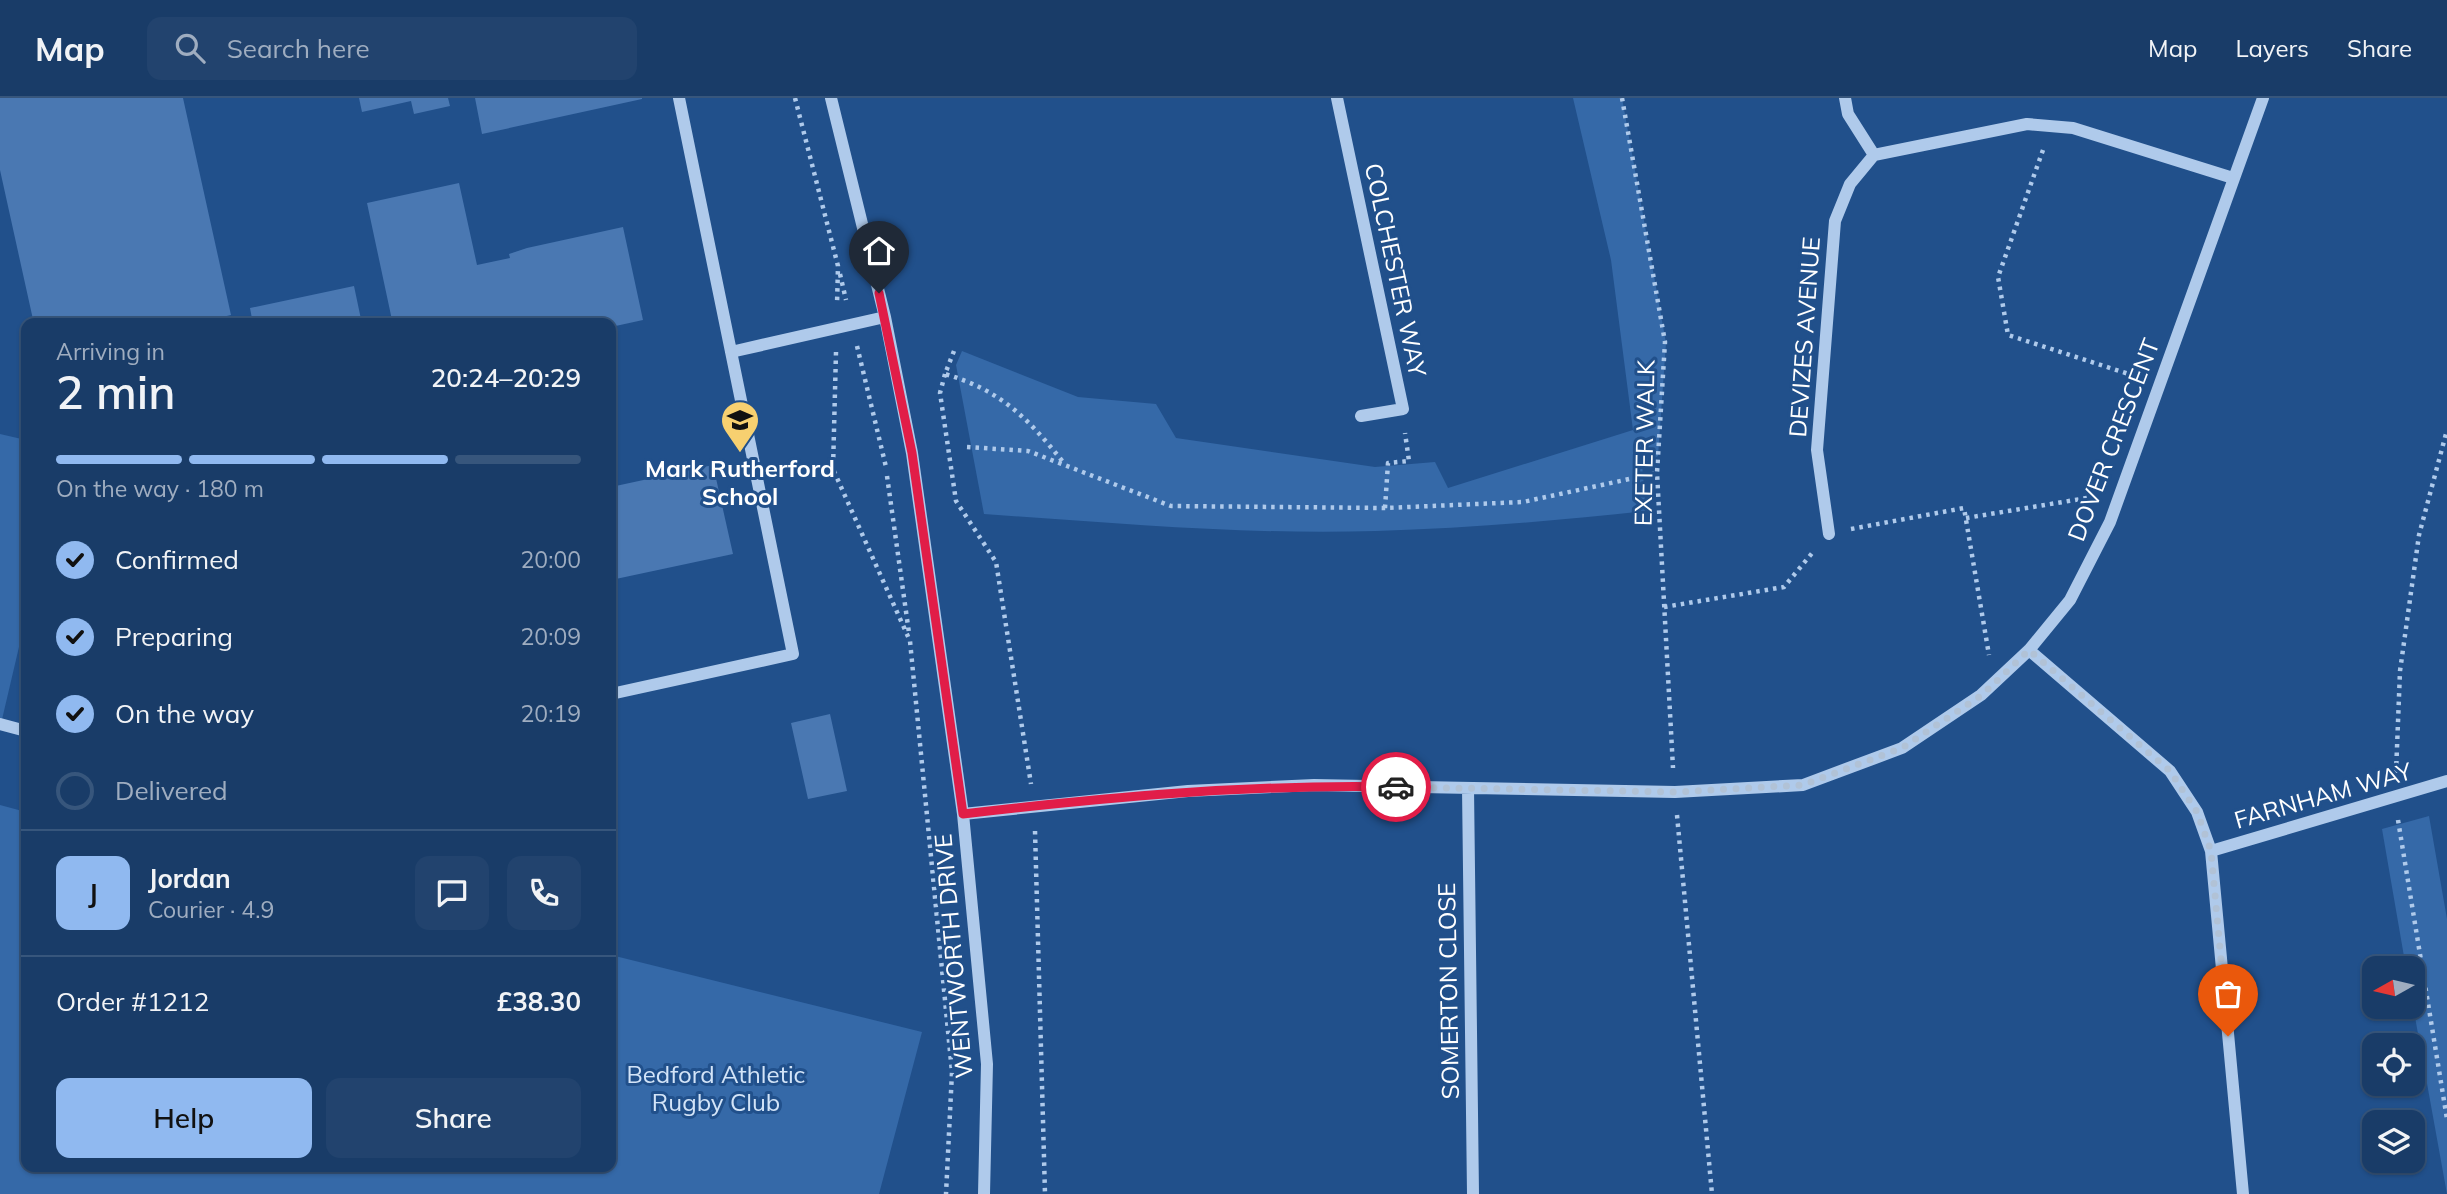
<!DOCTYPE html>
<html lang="en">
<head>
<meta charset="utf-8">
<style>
	:root { --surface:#193c68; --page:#22436e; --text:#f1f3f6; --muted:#9fadc0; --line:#37567c; --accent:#90b9f0 }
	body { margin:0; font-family:Mulish,sans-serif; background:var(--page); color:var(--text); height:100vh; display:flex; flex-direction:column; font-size:26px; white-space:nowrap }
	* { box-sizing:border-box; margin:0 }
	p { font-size:23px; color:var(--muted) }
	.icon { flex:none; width:38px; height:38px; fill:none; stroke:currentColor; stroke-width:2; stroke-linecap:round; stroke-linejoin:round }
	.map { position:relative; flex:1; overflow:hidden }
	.panel { position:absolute; left:21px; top:220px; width:595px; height:854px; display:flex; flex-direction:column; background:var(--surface); border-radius:14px; box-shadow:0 2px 5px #0004,0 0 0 2px var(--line) }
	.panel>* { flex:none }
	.needle { width:46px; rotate:262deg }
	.controls { position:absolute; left:2362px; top:858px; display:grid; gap:14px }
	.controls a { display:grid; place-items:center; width:63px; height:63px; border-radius:14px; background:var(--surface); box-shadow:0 2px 5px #0004,0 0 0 2px var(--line); font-size:35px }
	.pin { position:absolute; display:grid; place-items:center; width:60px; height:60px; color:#fff; margin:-72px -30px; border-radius:50% 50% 50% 0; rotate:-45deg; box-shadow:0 0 7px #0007 }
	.pin .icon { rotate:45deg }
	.courier { position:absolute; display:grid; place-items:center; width:70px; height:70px; margin:-35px; border:5px solid #e11d48; border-radius:50%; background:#fff; color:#222; box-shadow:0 2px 9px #0007 }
	.summary em { font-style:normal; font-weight:600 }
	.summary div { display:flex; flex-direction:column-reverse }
	.summary { display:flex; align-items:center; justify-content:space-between; height:119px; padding:0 35px }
	h1 { font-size:46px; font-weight:600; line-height:52px }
	.bar { display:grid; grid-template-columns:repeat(4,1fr); gap:10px 7px; align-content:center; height:84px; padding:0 35px }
	.bar i { height:9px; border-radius:5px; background:var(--line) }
	.bar .on { background:var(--accent) }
	.bar p { grid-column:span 4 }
	.line { display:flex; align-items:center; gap:18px; padding:0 35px; border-top:2px solid var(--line) }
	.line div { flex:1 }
	.round { display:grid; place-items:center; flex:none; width:74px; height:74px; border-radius:14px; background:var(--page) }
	ol { padding:0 35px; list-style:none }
	li { display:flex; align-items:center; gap:21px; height:77px }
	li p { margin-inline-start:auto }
	li .icon { padding:7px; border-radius:50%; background:var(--accent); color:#111; stroke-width:4 }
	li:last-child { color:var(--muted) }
	li i { width:38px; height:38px; border:4px solid var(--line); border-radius:50% }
	.primary-button { display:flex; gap:14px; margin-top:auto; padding:14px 35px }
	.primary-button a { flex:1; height:80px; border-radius:14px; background:var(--accent); color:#111; font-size:28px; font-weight:600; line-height:80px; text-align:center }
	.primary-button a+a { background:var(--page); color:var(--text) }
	header { display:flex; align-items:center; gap:42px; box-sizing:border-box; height:98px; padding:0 35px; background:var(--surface); border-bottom:2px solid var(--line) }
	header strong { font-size:33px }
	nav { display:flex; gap:38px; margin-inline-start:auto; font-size:24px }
	.search { width:490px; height:63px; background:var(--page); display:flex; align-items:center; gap:18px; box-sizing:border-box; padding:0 24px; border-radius:14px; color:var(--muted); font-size:26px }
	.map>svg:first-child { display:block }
</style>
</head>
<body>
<header>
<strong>Map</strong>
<div class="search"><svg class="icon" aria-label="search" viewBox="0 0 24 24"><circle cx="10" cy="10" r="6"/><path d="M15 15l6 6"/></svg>Search here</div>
<nav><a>Map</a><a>Layers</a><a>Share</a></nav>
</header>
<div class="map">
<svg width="2447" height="1096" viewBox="0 0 2447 1096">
	<rect width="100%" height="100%" fill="#21508b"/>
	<path fill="#3569a8" d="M1573,0H1622L1666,245L1658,358L1642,366L1646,413C1556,423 1466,430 1376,433C1246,437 1114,425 984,416L956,267L962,253L1078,299L1156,306L1176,340L1375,369L1435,364L1448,390L1633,332L1611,162Z
		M0,336L26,342V519L0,630Z
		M0,707L26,714V1069H611V857L922,934L879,1096H0Z
		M2429,718L2447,821V1096L2413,908V870H2406L2382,731Z"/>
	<path fill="#4a78b2" d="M0,0H183L231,217L192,226H34L0,72Z
		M359,0H448L450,8L414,16L411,3L362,14Z
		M475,0H642V1L482,36Z
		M459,85L477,167L510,160L509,156L527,150L623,129L643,222L611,229V226H380L392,222L367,105Z
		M354,188L362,226H253L250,210Z
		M713,367L733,456L611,482V389Z
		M830,616L847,693L808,701L791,625Z"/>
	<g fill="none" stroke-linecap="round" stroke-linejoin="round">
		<path stroke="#afcaeb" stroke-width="4.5" stroke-dasharray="3.5 5" stroke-linecap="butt" d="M795,0L838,168L837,207
			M1622,0L1665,244L1657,375L1673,670
			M2043,52L1998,179L2008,237L2138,279
			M840,176L846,202
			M857,248L886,369
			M954,253L945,276C1000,292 1028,320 1063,364
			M836,254L833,371L910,543L952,974L946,1096
			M945,276L940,295L956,403L996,464L1031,686
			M967,349L1028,353L1171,408L1385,410L1523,404L1657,375
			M887,378L909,535
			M1385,410L1388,365L1409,363L1405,335
			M1966,420L2093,399
			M1851,431L1964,410L1989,557
			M1664,509L1784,489L1813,454
			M2396,675L2400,573L2419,437L2447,332
			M1677,717L1712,1096
			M2398,722L2447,1021
			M1035,733L1045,1096"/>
		<path stroke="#afcaeb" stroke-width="12" d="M831,0L885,219L912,355L963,716L987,966L984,1096
			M1337,0L1403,311L1361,318
			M1845,0L1848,16L1874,57
			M731,254L885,219
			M1829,436L1817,352L1835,123L1850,86L1874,57L2027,26L2073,30L2233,80
			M2029,552L2170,673L2197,714L2211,753L2243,1096
			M611,596L793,556L679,0
			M0,626L26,633
			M1468,690L1473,1096
			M963,716L1188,693L1314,687L1675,694L1803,687L1902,650L1981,597L2029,552L2070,502L2110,424L2263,0
			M2211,753L2447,683"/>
	</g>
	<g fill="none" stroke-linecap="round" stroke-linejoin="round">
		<path stroke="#b1c2d6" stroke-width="7" stroke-dasharray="0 12.6" d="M1396,689L1675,694L1803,687L1902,650L1982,597L2029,552L2170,673L2197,714L2211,753L2228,938"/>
		<path stroke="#e11d48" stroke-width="9" d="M879,195L912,355L963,716C1107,699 1251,686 1396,689"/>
	</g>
	<defs>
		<symbol id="school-pin" viewBox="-11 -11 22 30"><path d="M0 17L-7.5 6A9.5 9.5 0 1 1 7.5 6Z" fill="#f7d070" stroke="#21508b"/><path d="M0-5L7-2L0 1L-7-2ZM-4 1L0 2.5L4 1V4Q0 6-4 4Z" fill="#111"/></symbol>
	</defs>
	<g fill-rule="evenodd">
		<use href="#school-pin" x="718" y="300" width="44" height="60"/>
	</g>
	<g text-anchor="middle" stroke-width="6" stroke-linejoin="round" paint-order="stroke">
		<g font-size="24" fill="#fff" stroke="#21508b">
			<text transform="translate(1395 172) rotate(78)" y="8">COLCHESTER WAY</text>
			<text transform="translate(1805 239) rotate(-86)" y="8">DEVIZES AVENUE</text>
			<text transform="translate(2114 342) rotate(-69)" y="8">DOVER CRESCENT</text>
			<text transform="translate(1645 345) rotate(-89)" y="8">EXETER WALK</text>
			<text transform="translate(2323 698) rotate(-16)" y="8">FARNHAM WAY</text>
			<text transform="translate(954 858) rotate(-95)" y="8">WENTWORTH DRIVE</text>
			<text transform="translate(1449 893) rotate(-91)" y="8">SOMERTON CLOSE</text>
		</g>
		<g font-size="24" font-weight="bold" fill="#fff" stroke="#21508b">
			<text x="740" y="379">Mark Rutherford<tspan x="740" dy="28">School</tspan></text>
		</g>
		<g font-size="24" fill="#d3e4f8" stroke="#21508b">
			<text x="716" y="985">Bedford Athletic<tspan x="716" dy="28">Rugby Club</tspan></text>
		</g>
	</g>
</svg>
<div class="controls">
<a><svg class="needle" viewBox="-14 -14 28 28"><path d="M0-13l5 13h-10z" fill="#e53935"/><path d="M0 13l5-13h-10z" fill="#9fadc0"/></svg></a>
<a><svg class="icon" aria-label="locate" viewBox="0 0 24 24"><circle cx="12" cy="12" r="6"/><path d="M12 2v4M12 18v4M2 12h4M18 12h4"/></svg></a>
<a><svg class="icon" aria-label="layers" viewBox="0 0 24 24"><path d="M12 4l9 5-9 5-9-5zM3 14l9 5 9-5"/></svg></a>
</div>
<div class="pin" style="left:2228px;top:938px;background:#ea580c"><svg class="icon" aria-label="bag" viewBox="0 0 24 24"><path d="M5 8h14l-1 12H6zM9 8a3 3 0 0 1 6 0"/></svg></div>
<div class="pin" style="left:879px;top:195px;background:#1f2937"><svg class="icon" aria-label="home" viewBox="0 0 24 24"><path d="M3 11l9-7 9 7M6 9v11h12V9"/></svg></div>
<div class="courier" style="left:1396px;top:689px"><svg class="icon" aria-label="car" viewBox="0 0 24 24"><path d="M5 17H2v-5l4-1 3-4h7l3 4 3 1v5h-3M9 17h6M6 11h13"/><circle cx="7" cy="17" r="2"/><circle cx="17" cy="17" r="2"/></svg></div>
<section class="panel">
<div class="summary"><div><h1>2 min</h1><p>Arriving in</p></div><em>20:24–20:29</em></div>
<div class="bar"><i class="on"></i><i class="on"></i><i class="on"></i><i></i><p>On the way · 180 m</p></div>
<ol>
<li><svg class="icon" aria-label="check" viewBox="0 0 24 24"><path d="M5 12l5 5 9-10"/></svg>Confirmed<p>20:00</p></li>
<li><svg class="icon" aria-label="check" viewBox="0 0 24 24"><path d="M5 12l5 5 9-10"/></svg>Preparing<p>20:09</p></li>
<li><svg class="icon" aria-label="check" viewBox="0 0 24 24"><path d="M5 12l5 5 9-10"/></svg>On the way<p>20:19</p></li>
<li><i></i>Delivered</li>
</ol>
<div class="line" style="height:126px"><b class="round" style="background:var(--accent);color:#111">J</b><div><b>Jordan</b><p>Courier · 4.9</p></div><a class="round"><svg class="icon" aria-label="chat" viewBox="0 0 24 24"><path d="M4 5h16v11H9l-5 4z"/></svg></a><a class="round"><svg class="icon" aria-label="phone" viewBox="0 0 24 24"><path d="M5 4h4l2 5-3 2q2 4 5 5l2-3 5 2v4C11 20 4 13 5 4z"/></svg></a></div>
<div class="line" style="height:91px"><div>Order #1212</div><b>£38.30</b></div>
<div class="primary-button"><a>Help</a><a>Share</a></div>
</section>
</div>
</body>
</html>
